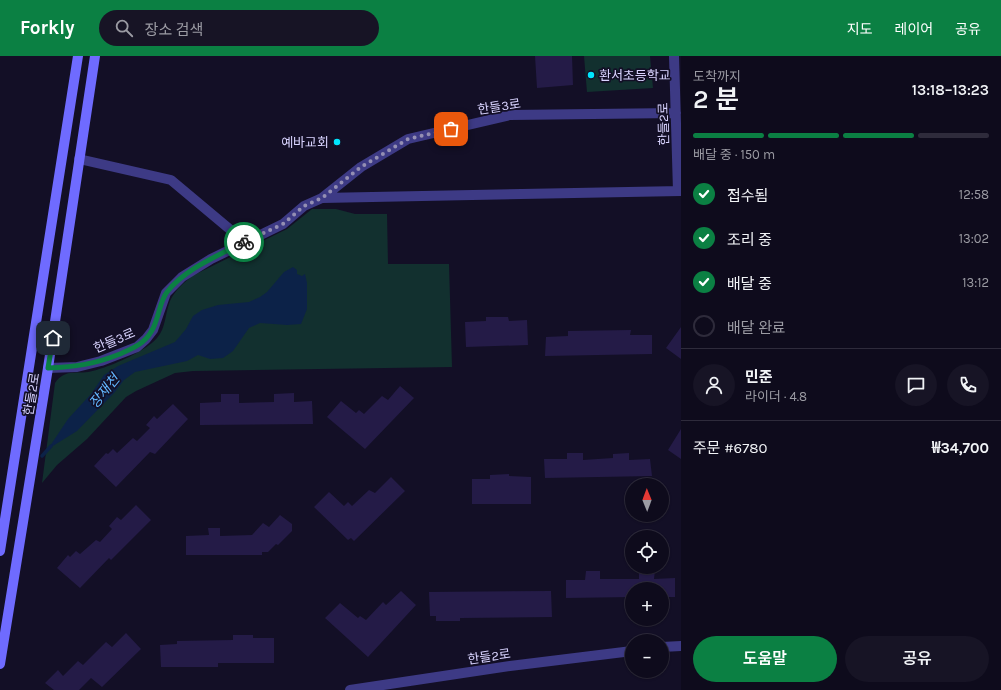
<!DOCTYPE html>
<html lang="ko">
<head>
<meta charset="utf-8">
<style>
	:root { --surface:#0e0b1c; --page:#171425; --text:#f1f3f6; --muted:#9b9ba3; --line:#2e2b3b; --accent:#0b8043 }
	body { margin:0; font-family:Karla,"Noto Sans KR",sans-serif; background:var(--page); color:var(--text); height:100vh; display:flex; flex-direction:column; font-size:15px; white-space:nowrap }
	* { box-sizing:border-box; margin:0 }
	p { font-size:13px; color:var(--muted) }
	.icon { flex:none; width:22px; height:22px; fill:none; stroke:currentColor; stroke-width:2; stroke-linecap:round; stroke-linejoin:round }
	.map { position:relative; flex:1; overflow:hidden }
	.details { display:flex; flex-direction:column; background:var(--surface); width:320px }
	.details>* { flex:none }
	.needle { width:26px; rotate:359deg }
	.fabs { position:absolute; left:625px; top:422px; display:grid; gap:8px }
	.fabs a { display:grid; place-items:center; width:44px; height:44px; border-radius:50%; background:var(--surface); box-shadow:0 1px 3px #0004,0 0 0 1px var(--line); font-size:20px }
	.pin { position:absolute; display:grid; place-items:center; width:34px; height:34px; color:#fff; margin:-17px; border-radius:8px; box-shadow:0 2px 6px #0006 }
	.courier { position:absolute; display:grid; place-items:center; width:40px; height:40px; margin:-20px; border:3px solid #0b8043; border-radius:50%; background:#fff; color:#222; box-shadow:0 1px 5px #0007 }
	.summary em { font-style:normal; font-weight:600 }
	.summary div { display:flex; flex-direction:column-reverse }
	.summary { display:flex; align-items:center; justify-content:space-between; height:68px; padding:0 12px }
	h1 { font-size:26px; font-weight:600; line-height:30px }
	.bar { display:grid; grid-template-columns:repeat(4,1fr); gap:6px 4px; align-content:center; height:48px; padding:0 12px }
	.bar i { height:5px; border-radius:3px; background:var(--line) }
	.bar .on { background:var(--accent) }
	.bar p { grid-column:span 4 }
	.line { display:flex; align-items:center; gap:10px; padding:0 12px; border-top:1px solid var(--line) }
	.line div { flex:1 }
	.round { display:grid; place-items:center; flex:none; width:42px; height:42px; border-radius:21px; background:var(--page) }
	ol { padding:0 12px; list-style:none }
	li { display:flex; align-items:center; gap:12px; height:44px }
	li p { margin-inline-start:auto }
	li .icon { padding:4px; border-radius:50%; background:var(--accent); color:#fff; stroke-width:4 }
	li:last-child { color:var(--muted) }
	li i { width:22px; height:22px; border:2px solid var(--line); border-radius:50% }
	.button { display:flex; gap:8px; margin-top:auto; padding:8px 12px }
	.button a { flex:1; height:46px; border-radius:24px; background:var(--accent); color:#fff; font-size:16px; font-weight:600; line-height:46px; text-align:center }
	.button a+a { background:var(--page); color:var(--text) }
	header { display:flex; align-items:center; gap:24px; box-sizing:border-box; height:56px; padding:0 20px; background:var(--accent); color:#fff }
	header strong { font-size:19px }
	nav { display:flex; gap:22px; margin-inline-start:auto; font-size:14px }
	.search { width:280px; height:36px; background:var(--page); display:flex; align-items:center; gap:10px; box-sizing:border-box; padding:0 14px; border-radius:22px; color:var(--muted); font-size:15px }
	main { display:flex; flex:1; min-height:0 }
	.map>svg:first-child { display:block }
</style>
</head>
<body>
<header>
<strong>Forkly</strong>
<div class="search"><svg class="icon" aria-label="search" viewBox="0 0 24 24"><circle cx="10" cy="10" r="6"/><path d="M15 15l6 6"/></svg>장소 검색</div>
<nav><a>지도</a><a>레이어</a><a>공유</a></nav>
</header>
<main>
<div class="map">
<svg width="681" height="634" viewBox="0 0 681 634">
	<rect width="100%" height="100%" fill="#130f26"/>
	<path fill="#12302f" d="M584,0H650L653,32L587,36Z
		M312,153H336L355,158H387L388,208H449L452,311L193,315L175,317L136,335L126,341L87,383L57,409L42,427L55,327C65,313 74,318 88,316C101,314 129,302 140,295C145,292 153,287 157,282C166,272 165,257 170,245C175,234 184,227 192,220L287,173Z"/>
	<path fill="#0c2248" d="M293,211L297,214V218L302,220L305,218L307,227V253L301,268L287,269L260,267L249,272L233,295L223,302L210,303L198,299L187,305L135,316L124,324L115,336L77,375L48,393L68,363L91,338L104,319L118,310L175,286L186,273L193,260L202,254L218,249L249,246L260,241L267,236L284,216Z"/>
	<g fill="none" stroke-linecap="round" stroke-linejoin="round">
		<path stroke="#0c2248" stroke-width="3.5" d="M42,400L51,390"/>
	</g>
	<path fill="#241b47" d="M535,0H572L573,29L537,32Z
		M486,261H508L509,265L527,264L528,289L466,291L465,266L486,265Z
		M681,271V303L666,292Z
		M631,274L630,279H652V298L545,300L546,281L568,280V275Z
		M400,330L414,342L365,393L327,361L341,345L356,357L359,354L364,358L382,340L388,344Z
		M294,337V346L312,345L313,368L200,369V347L221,346V338H239V347L274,346V338Z
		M173,348L188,363L155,398L150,396L116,431L94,410L106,397L108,398L113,393L117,397L133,382L137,385L150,372L146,369L154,360L157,363Z
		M681,373V403L668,394Z
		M567,397H583V404L613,402V398L629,397V404L650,403L652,420L545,422L544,403H567Z
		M509,418V420L531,421V448H472V423H490V419Z
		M391,421L405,435L354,485L351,482L348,484L314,451L329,436L344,450L348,446L352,450L369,434L375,437Z
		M136,449L151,464L111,504L109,502L80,532L57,512L68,499L70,501L76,495L80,498L96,484L100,486L112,473L109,470L117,461L121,464Z
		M280,459L292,468V475L278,489L276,488L268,496H262V499H186V480L209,479L208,472H220V480L252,479L263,467L269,471Z
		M639,514H655L654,523L675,522V541H662V533H632V541L566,542V524H585L586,515H600V523H639Z
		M401,535L416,549L368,601L325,562L340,547L358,562L360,560L366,564L383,546L386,549Z
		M551,535L552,561L460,562V565H436V560H430L429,536Z
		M126,577L141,593L102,631L91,622L79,634H54L45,627L58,614L63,620L78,605L83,609L106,586L112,591Z
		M233,579H253V582H274V607H218V611H161L160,589L177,588V585L233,584Z"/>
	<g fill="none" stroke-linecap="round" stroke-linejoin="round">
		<path stroke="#3d3a85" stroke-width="10" d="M674,0L678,135
			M79,103L171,124L245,186
			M322,142L681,135
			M48,312L77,311L101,305L137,291L146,283L153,274L166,237L182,221L211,203L283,168L304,150L322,142L361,111L408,83L510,59L676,57
			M662,591L681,590
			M350,634L510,610L632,595"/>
		<path stroke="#6f6bff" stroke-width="10" d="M0,495L78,0
			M0,608L48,312L95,0"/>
	</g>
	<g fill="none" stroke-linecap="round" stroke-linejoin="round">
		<path stroke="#948fb3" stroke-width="4" stroke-dasharray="0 7.2" d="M244,186L283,168L304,150L322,142L361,111L408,83L451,73"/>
		<path stroke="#0b8043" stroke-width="5" d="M53,282L48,312C75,311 95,308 120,298C133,292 144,288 151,276C159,264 159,246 167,236C186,212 218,200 244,186"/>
	</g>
	<g fill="#00e5ff" stroke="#130f26" stroke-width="1.5">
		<circle cx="591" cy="19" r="4"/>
		<circle cx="337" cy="86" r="4"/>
	</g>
	<g text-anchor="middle" stroke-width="3.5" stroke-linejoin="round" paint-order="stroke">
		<g font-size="13" fill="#d9d4ff" stroke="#130f26" text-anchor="start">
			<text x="599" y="24">환서초등학교</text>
			<text x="329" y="91" text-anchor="end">예바교회</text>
		</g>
		<g font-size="13" fill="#d9d4ff" stroke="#130f26">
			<text transform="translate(499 50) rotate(-9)" y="5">한들3로</text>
			<text transform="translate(663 68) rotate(-91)" y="5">한들2로</text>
			<text transform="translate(114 284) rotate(-23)" y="5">한들3로</text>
			<text transform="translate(31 338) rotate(-81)" y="5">한들2로</text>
			<text transform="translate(489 600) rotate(-8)" y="5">한들2로</text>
		</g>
		<g font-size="14" font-style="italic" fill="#62b6ff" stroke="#130f26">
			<text transform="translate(104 335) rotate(-51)" y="5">장재천</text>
		</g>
	</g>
</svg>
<div class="fabs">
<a><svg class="needle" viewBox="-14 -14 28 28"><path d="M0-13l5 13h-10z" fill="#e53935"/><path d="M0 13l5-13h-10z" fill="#9b9ba3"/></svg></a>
<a><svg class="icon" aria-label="locate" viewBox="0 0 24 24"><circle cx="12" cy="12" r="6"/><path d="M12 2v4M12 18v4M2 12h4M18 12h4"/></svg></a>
<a>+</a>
<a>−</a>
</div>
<div class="pin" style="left:451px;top:73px;background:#ea580c"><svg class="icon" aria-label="bag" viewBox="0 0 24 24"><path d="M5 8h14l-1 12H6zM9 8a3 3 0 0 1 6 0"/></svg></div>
<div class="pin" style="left:53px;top:282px;background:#1f2937"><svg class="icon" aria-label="home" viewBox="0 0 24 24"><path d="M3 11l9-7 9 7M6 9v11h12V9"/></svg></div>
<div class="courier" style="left:244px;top:186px"><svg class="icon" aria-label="bike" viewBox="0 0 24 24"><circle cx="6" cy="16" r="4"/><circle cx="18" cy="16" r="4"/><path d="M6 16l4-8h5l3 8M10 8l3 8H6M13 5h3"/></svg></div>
</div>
<section class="details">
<div class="summary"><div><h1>2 분</h1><p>도착까지</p></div><em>13:18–13:23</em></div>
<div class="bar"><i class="on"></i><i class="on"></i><i class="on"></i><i></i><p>배달 중 · 150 m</p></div>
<ol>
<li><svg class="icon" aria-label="check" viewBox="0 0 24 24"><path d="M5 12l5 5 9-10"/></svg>접수됨<p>12:58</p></li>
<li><svg class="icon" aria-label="check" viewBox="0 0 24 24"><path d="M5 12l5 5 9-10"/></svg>조리 중<p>13:02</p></li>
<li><svg class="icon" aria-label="check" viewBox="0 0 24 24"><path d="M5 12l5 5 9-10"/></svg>배달 중<p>13:12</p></li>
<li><i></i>배달 완료</li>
</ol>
<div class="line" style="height:72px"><a class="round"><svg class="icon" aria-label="person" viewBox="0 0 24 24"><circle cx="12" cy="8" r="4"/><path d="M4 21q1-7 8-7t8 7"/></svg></a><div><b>민준</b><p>라이더 · 4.8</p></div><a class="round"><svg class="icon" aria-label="chat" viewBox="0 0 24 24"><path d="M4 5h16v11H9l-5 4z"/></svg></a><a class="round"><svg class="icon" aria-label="phone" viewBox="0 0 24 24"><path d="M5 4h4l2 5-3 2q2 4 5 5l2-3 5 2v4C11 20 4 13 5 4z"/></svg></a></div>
<div class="line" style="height:52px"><div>주문 #6780</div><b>₩34,700</b></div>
<div class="button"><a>도움말</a><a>공유</a></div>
</section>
</main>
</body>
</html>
